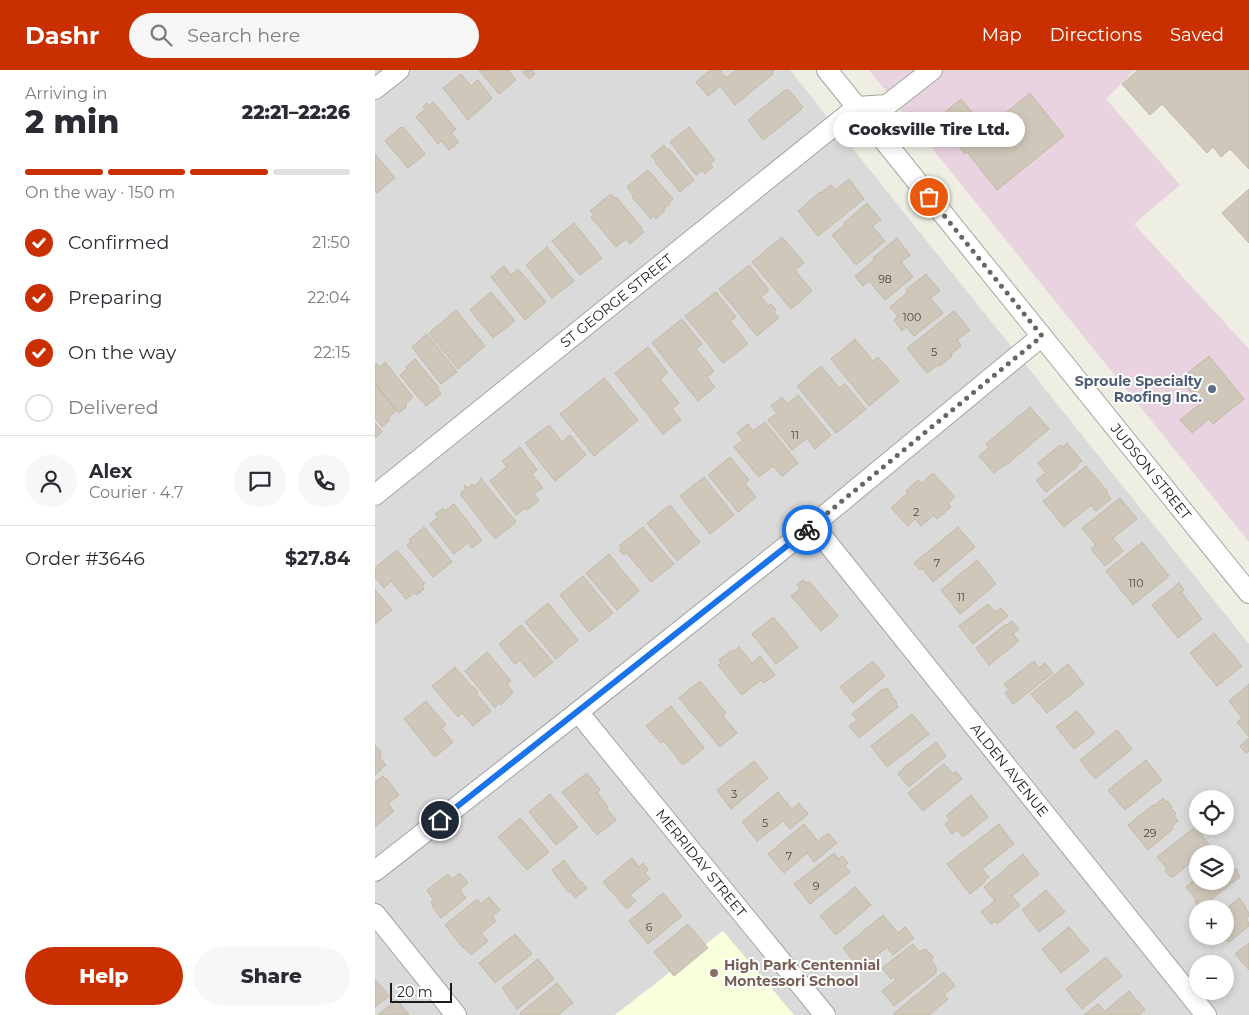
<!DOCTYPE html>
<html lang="en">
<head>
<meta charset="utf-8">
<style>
	:root { --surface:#fff; --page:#f7f7f7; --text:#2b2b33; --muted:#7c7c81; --line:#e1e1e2; --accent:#ca2f00 }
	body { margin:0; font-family:Montserrat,sans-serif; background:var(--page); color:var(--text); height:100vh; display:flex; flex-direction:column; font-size:19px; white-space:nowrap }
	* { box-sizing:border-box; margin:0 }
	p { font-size:16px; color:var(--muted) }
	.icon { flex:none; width:28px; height:28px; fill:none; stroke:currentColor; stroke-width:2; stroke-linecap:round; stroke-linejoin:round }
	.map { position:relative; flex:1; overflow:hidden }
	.details { display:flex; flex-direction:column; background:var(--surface); width:375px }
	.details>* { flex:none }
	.controls { position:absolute; left:814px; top:720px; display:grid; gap:10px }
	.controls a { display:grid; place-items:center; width:45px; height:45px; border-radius:50%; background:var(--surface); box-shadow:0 2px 8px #0003; font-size:25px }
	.scale { position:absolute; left:15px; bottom:12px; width:62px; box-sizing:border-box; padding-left:5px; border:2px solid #1d1d1d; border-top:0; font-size:14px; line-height:18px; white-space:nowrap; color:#1d1d1d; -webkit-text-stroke:4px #fff; paint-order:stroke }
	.pin { position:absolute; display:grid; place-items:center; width:42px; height:42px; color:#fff; margin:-21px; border:2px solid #fff; border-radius:50%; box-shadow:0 1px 5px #0007 }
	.courier { position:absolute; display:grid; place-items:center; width:50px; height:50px; margin:-25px; border:4px solid #1a73e8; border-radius:50%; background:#fff; color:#222; box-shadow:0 1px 6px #0007 }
	.bubble { position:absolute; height:35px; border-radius:18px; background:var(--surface); box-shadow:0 2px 8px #0003; font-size:16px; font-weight:800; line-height:35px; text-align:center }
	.summary em { font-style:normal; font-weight:800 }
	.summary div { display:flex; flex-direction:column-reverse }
	.summary { display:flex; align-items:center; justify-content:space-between; height:85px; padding:0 25px }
	h1 { font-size:32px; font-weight:800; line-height:38px }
	.bar { display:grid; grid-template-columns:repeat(4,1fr); gap:8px 5px; align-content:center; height:60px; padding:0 25px }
	.bar i { height:6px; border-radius:4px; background:var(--line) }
	.bar .current { background:var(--accent) }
	.bar p { grid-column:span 4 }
	.line { display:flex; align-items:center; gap:12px; padding:0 25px; border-top:1px solid var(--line) }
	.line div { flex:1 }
	.round { display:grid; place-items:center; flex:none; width:52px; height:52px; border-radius:26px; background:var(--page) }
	ol { padding:0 25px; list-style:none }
	li { display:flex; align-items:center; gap:15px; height:55px }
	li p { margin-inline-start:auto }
	li .icon { padding:5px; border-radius:50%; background:var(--accent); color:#fff; stroke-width:4 }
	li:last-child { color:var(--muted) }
	li i { width:28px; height:28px; border:2px solid var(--line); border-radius:50% }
	.action { display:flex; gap:10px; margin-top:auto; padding:10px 25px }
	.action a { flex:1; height:58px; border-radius:30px; background:var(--accent); color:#fff; font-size:20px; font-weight:800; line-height:58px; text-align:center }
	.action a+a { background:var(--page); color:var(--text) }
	header { display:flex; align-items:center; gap:30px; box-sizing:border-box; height:70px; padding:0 25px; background:var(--accent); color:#fff }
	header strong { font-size:24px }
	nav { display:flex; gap:28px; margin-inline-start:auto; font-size:18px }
	.search { width:350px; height:45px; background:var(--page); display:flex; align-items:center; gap:12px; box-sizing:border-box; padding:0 18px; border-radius:28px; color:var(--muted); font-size:19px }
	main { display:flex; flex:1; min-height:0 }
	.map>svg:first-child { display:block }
</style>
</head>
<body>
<header>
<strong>Dashr</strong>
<div class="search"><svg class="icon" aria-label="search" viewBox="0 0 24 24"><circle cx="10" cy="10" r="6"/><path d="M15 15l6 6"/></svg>Search here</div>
<nav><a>Map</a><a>Directions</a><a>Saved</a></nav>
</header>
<main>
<section class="details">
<div class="summary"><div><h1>2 min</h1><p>Arriving in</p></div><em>22:21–22:26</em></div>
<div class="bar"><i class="current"></i><i class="current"></i><i class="current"></i><i></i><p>On the way · 150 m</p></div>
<ol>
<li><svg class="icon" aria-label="check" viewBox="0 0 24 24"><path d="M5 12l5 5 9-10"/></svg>Confirmed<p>21:50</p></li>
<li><svg class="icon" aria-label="check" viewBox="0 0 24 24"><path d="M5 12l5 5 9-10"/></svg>Preparing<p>22:04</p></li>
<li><svg class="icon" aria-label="check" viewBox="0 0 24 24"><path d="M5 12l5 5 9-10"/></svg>On the way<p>22:15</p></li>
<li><i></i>Delivered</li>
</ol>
<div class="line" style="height:90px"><a class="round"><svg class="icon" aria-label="person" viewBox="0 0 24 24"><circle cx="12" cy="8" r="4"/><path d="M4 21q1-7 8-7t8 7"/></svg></a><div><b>Alex</b><p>Courier · 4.7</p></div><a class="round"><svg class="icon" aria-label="chat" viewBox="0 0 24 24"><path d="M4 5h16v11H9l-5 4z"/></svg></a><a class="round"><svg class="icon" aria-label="phone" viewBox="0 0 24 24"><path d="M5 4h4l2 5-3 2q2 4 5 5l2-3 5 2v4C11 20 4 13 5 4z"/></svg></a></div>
<div class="line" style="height:65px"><div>Order #3646</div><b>$27.84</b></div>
<div class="action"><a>Help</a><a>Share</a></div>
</section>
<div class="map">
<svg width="874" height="945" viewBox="0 0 874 945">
	<rect width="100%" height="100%" fill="#efeee2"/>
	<path fill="#dbdada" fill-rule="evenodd" d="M0,0H415L874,574V945H419L348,861L240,945H0ZM822,729H850V756H822ZM822,784H850V811H822ZM822,839H850V866H822ZM822,894H850V921H822Z"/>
	<path fill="#e9d3e0" d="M494,0H760L731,29L805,115L759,154L874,279V472Z"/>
	<path fill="#f7ffdb" d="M348,861L419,945H240Z"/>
	<path fill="#cfc8ba" stroke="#c2b8a3" d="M104,0H133L141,10L124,24Z
		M151,0H156L160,4L154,9L148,2Z
		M335,0H345L351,8L361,0H398L399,1L397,3L398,4L360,35L345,16L333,26L321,12Z
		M763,0H874V99L855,79L846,87L838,77L832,83L787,34L775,45L747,14Z
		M86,4L96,16L103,10L117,28L93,50L68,18Z
		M413,19L428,37L425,39L426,40L388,70L373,50L410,20L411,21Z
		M655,23L689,66L622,120L592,82L590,84L575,66L578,64L564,47L586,29L611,59Z
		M58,32L81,59L76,63L84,72L74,80L66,71L63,74L41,47L50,39L48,37L52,33L54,36Z
		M26,57L27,58L28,57L50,84L33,98L10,71Z
		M314,57L340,90L335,94L338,97L330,104L328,100L321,105L295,72Z
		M289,75L292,80L294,79L319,110L305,122L280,92L281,91L276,86Z
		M0,84L20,108L2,123L0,120Z
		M273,100L298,129L294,132L295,134L288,139L290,141L281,149L279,146L276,149L257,127L259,126L252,117Z
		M474,109L489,129L443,166L423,141L445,122L446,123L456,115L460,120Z
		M874,119V173L847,143Z
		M236,124L239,128L241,127L267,158L266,159L269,162L255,174L251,169L241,177L216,147L219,145L215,141Z
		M492,133L506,150L497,156L510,171L481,195L457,165L470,155L469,153Z
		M199,153L227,188L205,205L177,171Z
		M407,167L429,193L420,200L437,221L416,239L377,192Z
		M522,168L535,185L526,192L538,207L510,230L494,211L488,216L480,206L499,190L498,188Z
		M172,177L199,211L177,228L151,195Z
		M374,195L394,220L386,227L394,236L396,234L401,240L399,242L404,248L382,266L344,219Z
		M129,196L136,205L143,199L171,232L150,250L116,207Z
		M551,204L565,221L555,228L568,243L539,266L531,257L527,261L519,250L523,247L515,237L533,222L531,220Z
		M116,222L140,251L118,268L95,240Z
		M341,222L361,247L355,251L373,274L348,293L310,246Z
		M81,240L110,276L83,299L54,263Z
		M579,241L595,260L582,270L586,276L576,284L577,286L565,296L564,294L552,303L532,278Z
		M307,249L327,274L321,279L339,301L332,307L340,317L323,331L277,273Z
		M52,264L82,302L66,314L37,277Z
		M480,269L498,291L503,287L524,311L494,336L456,289Z
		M273,277L293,303L285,309L304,333L297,339L306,350L288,364L240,303Z
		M834,286L869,329L838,354L834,349L817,363L805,350L825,334L805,309Z
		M40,289L64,318L62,319L66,324L51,336L48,331L47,332L25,305L32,299L31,297Z
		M10,292L38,327L30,334L32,336L24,343L0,313V295L1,293L4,297Z
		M446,296L464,318L470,314L491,339L461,363L422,316Z
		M229,308L263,350L219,386L185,344Z
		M0,314L21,341L13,348L15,350L7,357L0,348Z
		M423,325L456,365L440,379L432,368L417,380L393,350L402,343L396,336L407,327L413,334Z
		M655,337L674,359L630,396L629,395L619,403L604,386L614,377L611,374Z
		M390,352L423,393L407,406L398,396L384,407L359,377L368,370L362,363L373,354L378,361Z
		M0,353L7,362L0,368Z
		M174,355L187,372L195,365L211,385L180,411L150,373Z
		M692,373L707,391L702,395L703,396L671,422L661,410L671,403L663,393L685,375L687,377Z
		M145,377L162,400L157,404L168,418L159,424L164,431L152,440L150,438L141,445L115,411L132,397L127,391Z
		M355,387L374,410L370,413L381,427L363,442L333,405Z
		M711,396L733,422L731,423L736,429L721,441L716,435L689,457L668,431Z
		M558,403L580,427L573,433L576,437L562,449L559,445L546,456L540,449L533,456L516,438L533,423L531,421L543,410L547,413Z
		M105,407L141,452L120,469L85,424L91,419L89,416L90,415L92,418L97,414L99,416L107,409Z
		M329,407L359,445L335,464L305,426Z
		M745,428L762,449L738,468L748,481L730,496L716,479L721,475L707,458Z
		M79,434L107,470L97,478L93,473L79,484L55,454L63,447L60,444L68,438L70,441Z
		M295,435L325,472L302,491L272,453Z
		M49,457L77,492L58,507L32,475L36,472L34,470Z
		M268,457L299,494L276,512L251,482L249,485L244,480L247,478L245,475Z
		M583,457L600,477L558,512L547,498L545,500L539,493Z
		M767,472L794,506L758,535L731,501Z
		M22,480L50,514L47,516L49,519L42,525L39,523L31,529L16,511L9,518L0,507V498Z
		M234,484L264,521L242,540L211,503Z
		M602,490L621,514L585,544L566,520Z
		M208,506L238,543L214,562L185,525Z
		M428,510L431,513L434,511L463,546L446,561L416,526L425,519L422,515Z
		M804,513L809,520L806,522L827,549L803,568L777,535Z
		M0,520L17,540L0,554Z
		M173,533L203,570L181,589L150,552Z
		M613,534L620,542L626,538L633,546L598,574L584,556Z
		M398,547L423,577L401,594L377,564Z
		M637,551L644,559L638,564L644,571L614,595L601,578L631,554L632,555Z
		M146,555L178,592L159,607L145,590L140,594L124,574Z
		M839,563L867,596L842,616L815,583Z
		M364,577L377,593L385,586L400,605L389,613L386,610L367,625L343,595L346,593L344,590L357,580L358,582Z
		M112,582L136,611L132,614L138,622L134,626V627L126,635L125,633L120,638L90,601Z
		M498,591L510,606L478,633L465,617Z
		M659,591L664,598L670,593L678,603L638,634L630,623L634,620L629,614Z
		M693,594L709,614L672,643L656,624Z
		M80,597L97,617L98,616L103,622L101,623L116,641L98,656L87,643L83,647L57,616Z
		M325,611L351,643L348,646L362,663L345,677L304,628Z
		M874,614V667L862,652L867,648L854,631Z
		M512,618L517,625L515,627L517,628L518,627L522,633L521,634L523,637L484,668L474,656L482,650L477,644L508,619L509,620Z
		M51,631L71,655L66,658L78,672L60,687L29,649Z
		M296,636L329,678L308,695L289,671L286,673L271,656Z
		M702,641L720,663L699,679L681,657Z
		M537,644L554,664L512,697L496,676Z
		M742,660L757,679L720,709L705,690Z
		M874,668V681L871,683L865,676Z
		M561,672L571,686L534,717L523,704L529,699L528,698Z
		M0,675L6,682L5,688L11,695L5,699L6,700L0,705Z
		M771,690L787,710L750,740L733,720Z
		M379,691L393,708L356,739L342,720Z
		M569,694L578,704L581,701L587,709L548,741L533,723Z
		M212,703L225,720L222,722L233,737L232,739L241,750L222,765L187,722Z
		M8,706L10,709L11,708L24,725L13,734L19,741L0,757V712Z
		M403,722L417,739L424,733L433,744L415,759L408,751L382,771L367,752Z
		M175,724L203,757L181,775L154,742Z
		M596,725L613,747L588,767L582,760L577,764L570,754L575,750L571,746Z
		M788,728L791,732L792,731L797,737L796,738L801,744L799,746L803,751L796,757L798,759L773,780L753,755L778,735L779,736Z
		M145,748L174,782L152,800L123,767Z
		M429,754L443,771L453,763L462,773L439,792L432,783L409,803L393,784Z
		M624,754L639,774L607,799L614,807L609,810L610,812L595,824L572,794Z
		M820,757L836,777L827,784H822V787L798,807L797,806L795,807L790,800L792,798L782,787Z
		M459,783L464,789L467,786L473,793L470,796L475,802L435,834L419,814Z
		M648,784L664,804L637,826L645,835L622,854L620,851L616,854L606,842L620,831L609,817Z
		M257,788L264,797L268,793L273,800L270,803L275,809L255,825L261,831L252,839L228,812Z
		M850,788L851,789L852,788L856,794L855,795L859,800L861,798L865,807L825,838L820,831L821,830L811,817L822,808V811H850Z
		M189,790L206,813L207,812L212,818L200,828L195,821L193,822L177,800Z
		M85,803L93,813L85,820L91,828L66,848L57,836L58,835L56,832L59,830L52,820L73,804L77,809Z
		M480,817L496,835L461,865L445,846Z
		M671,820L690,842L664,862L647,840Z
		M288,823L307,846L273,874L254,851Z
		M114,827L125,840L117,846L121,851L106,863L113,871L96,885L89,877L88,878L70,855L102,829L106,834Z
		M864,828L871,837L870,838L874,843V846L871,849L874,853V856L854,872L852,870L851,871L847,866H850V840Z
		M508,845L523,863L530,857L539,868L518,885L512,877L485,899L468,878Z
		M313,854L333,878L299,906L279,882Z
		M694,857L714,881L686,903L667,879Z
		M140,864L157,884L120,913L104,893Z
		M874,873V900L860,884Z
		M538,874L544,882L551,879L558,887L556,891L561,896V903L519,936L507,921L521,910L519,907L516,909L507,898Z
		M731,887L747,906L707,939L691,919Z
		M163,889L179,909L142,939L127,918Z
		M569,902L580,916L569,925L573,929L554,945H519L518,944Z
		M0,909L14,926L0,937Z
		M182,913L198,933L183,945H147L145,943Z
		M754,921L770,940L764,945H709L723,934L730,941Z
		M22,930L34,945H3Z"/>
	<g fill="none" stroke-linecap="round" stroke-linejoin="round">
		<defs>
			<g id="minor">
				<path id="s1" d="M452,0L874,523"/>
				<path d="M0,19L24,0"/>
				<path d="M482,37L512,35L557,0"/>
				<path id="s2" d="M0,425L482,37"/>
				<path id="s3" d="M438,455L831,945"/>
				<path id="s4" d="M203,642L450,945"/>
				<path d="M0,801L203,642L438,455L667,266"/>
				<path d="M0,844L81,945"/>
			</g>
		</defs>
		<use href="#minor" stroke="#a4a4a4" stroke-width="22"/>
		<use href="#minor" stroke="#fff" stroke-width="20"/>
	</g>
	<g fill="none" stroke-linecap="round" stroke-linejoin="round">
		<path stroke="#666662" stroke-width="5" stroke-dasharray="0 9" d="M432,460L667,266L554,127"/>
		<path stroke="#1a73e8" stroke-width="6" d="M65,750L432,460"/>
	</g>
	<circle fill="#5c6f8a" stroke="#fff" stroke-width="2" cx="837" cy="319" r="5"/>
	<circle fill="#8d6e63" stroke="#fff" stroke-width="2" cx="339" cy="903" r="5"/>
	<g text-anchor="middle" stroke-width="4" stroke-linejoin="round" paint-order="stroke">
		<g font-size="11" fill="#4a4844">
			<text x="510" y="213">98</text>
			<text x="537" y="251">100</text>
			<text x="559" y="286">5</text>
			<text x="420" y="369">11</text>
			<text x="541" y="446">2</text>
			<text x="562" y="497">7</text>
			<text x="761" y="517">110</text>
			<text x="586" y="531">11</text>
			<text x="359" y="728">3</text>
			<text x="390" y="757">5</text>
			<text x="775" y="767">29</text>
			<text x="414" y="790">7</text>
			<text x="441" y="820">9</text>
			<text x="274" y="861">6</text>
		</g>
		<g font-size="14" fill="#1d1d1d" stroke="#fff">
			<text dy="5" stroke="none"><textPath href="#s2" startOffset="310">ST GEORGE STREET</textPath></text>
			<text dy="5" stroke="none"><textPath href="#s1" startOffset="516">JUDSON STREET</textPath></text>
			<text dy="5" stroke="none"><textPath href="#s3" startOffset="314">ALDEN AVENUE</textPath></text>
			<text dy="5" stroke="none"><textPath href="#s4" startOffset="195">MERRIDAY STREET</textPath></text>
		</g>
		<g font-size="14" font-weight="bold" fill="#4e5e75" stroke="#fff" text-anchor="end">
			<text x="827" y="316">Sproule Specialty<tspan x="827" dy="16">Roofing Inc.</tspan></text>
		</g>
		<g font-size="14" font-weight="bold" fill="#785e54" stroke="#fff" text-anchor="start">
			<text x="349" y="900">High Park Centennial<tspan x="349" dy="16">Montessori School</tspan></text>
		</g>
	</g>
</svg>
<div class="controls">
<a><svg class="icon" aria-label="locate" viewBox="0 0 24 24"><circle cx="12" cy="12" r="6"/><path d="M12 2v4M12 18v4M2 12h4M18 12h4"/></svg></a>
<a><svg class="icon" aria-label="layers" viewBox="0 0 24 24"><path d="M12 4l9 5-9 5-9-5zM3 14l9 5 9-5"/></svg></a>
<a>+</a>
<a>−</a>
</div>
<div class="scale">20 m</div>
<div class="pin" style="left:554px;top:127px;background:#ea580c"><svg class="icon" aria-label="bag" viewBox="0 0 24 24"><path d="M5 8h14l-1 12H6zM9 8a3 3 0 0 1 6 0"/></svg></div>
<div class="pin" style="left:65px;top:750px;background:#1f2937"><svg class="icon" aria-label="home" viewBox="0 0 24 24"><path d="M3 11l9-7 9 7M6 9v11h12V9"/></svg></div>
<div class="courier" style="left:432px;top:460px"><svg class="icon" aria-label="bike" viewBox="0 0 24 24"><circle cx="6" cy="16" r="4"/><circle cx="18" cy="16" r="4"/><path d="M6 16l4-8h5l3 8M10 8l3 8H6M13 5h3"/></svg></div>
<div class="bubble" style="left:458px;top:42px;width:192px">Cooksville Tire Ltd.</div>
</div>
</main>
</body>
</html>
